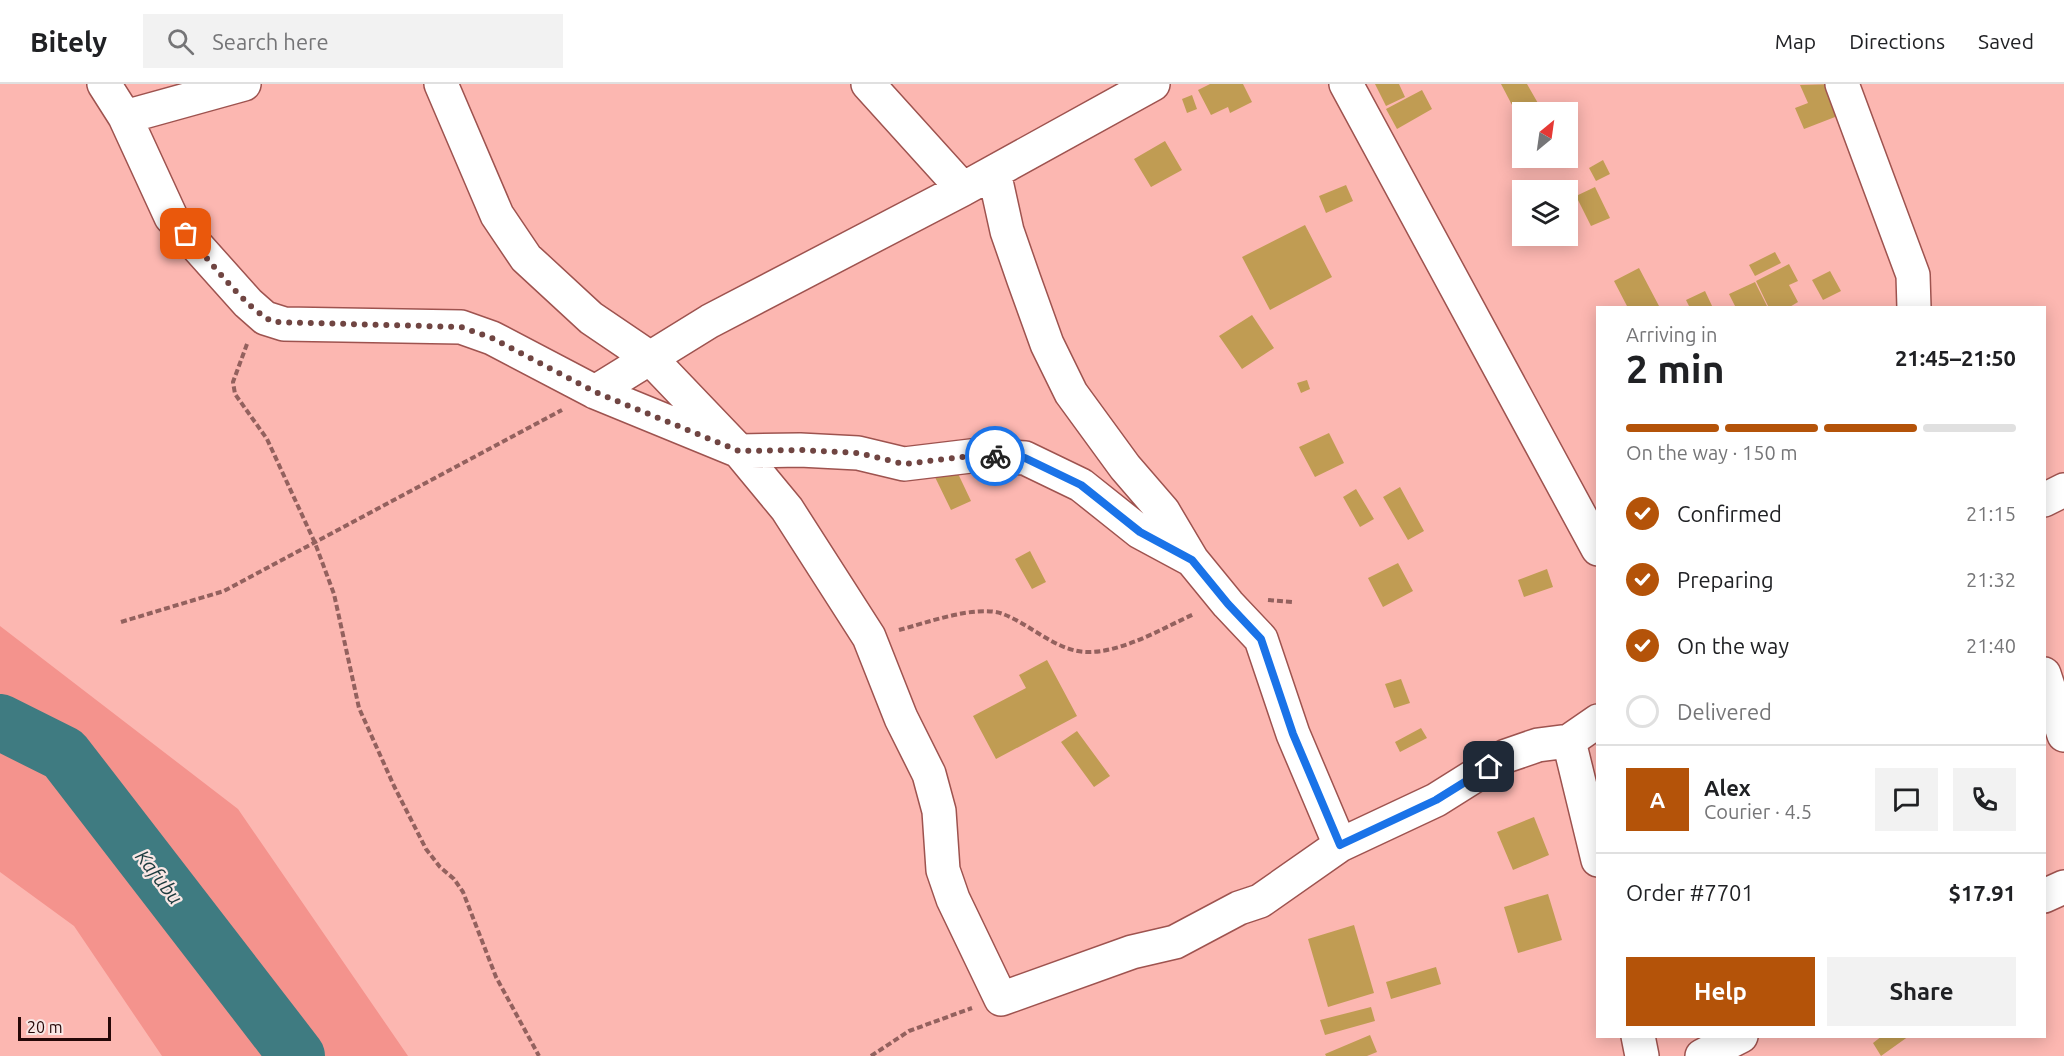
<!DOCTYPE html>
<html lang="en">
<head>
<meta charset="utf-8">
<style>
	:root { --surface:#fff; --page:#f2f2f2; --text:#202124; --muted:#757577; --line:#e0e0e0; --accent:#b45309 }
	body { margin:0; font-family:Ubuntu,sans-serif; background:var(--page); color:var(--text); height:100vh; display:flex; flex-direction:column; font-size:22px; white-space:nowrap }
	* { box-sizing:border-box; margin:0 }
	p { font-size:20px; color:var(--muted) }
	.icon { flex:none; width:33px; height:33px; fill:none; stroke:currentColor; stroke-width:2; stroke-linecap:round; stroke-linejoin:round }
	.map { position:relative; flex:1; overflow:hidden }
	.details { position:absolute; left:1596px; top:222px; width:450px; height:732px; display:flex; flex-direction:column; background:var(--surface); border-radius:0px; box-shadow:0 3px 15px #0003 }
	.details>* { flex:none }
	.needle { width:39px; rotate:29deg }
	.fabs { position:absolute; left:1512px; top:18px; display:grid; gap:12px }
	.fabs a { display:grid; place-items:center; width:66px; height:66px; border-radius:0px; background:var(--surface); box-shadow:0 3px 15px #0003; font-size:30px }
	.scale { position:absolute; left:18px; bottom:15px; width:93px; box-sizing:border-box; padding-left:6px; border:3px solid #250707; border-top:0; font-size:16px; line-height:21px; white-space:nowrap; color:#250707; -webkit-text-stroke:4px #f9e7e5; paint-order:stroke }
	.pin { position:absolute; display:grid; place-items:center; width:51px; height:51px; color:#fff; margin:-26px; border-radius:12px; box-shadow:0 3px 9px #0006 }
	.courier { position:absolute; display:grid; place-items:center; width:60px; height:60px; margin:-30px; border:4px solid #1a73e8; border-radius:50%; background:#fff; color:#222; box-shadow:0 2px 8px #0007 }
	.head em { font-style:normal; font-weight:700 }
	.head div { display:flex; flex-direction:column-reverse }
	.head { display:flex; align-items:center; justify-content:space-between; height:102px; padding:0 30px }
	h1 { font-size:39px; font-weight:700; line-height:45px }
	.bar { display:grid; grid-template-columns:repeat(4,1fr); gap:9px 6px; align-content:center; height:72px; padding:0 30px }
	.bar i { height:8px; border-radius:4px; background:var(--line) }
	.bar .on { background:var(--accent) }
	.bar p { grid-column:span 4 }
	.line { display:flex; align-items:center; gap:15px; padding:0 30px; border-top:2px solid var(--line) }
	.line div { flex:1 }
	.round { display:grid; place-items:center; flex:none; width:63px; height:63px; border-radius:0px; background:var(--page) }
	ol { padding:0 30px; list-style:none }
	li { display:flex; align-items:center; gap:18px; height:66px }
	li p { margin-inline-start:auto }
	li .icon { padding:6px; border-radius:50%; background:var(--accent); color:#fff; stroke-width:4 }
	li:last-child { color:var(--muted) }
	li i { width:33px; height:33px; border:3px solid var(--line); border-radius:50% }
	.button { display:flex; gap:12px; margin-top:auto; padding:12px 30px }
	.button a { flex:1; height:69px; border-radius:0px; background:var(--accent); color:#fff; font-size:24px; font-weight:700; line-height:69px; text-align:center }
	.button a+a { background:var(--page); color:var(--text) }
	header { display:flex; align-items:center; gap:36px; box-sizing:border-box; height:84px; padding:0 30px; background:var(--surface); border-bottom:2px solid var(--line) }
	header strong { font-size:28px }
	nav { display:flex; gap:33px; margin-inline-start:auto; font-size:21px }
	.search { width:420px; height:54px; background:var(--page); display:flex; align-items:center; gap:15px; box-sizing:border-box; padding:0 21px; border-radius:0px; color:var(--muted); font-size:22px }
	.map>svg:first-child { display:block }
</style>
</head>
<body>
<header>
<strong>Bitely</strong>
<div class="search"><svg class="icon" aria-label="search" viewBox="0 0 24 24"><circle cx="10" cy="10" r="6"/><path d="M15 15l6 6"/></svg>Search here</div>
<nav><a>Map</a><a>Directions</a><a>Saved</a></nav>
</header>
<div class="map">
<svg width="2064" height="972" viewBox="0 0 2064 972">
	<rect width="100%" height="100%" fill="#fcb7b1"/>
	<path fill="#f4938d" d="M0,542L238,725L408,972H162L74,842L0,788Z"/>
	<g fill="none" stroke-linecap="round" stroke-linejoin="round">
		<path stroke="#3f7b81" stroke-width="56" d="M0,638L64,670L297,972"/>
	</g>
	<path fill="#c09c53" d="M1210,0H1243L1252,18L1230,29L1228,23L1211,31L1198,6Z
		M1375,0H1399L1405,13L1386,22Z
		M1501,0H1527L1543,28H1522V40Z
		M1837,0L1848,28L1804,45L1795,24L1808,19L1800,1Z
		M1422,6L1432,25L1397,45L1386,25Z
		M1192,11L1197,25L1187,29L1182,15Z
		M1165,57L1182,86L1151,103L1134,75Z
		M1603,76L1610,90L1596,97L1589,84Z
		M1346,101L1353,117L1326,129L1319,112Z
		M1595,103L1610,134L1591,142L1576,112Z
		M1305,141L1332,193L1270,226L1242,173Z
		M1775,168L1781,179L1755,192L1749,181Z
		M1789,180L1798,197L1789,201L1798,218L1788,224H1769L1756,197Z
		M1639,184L1659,222L1656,224H1628L1614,197Z
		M1830,187L1841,207L1823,216L1812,196Z
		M1755,198L1768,224H1736L1729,210Z
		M1705,207L1713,224H1690L1686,216Z
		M1252,231L1274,264L1242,285L1219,252Z
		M1307,296L1310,305L1301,309L1297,299Z
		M1329,349L1344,379L1315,393L1299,363Z
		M953,379L971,417L951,426L933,389Z
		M1400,403L1424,447L1408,456L1383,413Z
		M1356,405L1374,435L1360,443L1343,413Z
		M1030,467L1046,498L1032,505L1015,475Z
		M1398,479L1413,507L1383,523L1368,494Z
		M1547,485L1553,503L1524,513L1518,496Z
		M1047,576L1077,632L996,675L973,632L1026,604L1019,591Z
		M1401,595L1410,619L1394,624L1385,600Z
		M1421,644L1427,654L1400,668L1395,658Z
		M1077,647L1110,692L1094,703L1061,658Z
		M1534,733L1549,771L1513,786L1497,748Z
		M1548,810L1562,856L1518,869L1504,823Z
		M1354,841L1374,909L1328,923L1308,855Z
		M1436,883L1441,900L1391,915L1386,898Z
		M1371,923L1375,937L1325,951L1320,936Z
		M1370,951L1377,968L1367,972H1326L1325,970Z
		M1882,952H1909L1881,972L1873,959Z"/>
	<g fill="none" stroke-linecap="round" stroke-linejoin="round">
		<defs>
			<path id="minor" d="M104,0L125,33L171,133L248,219L265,234L284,240L461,243L492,254L595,308L739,367L800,366L858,369L904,380L979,371L1025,374L1081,401L1140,448L1192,476
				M441,0L497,131L526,174L591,234L650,274L739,367L787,425L869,553L901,634L929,690L939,727L943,786L953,815L1001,915L1132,868L1175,858L1239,824L1260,817L1340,761L1436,716L1506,672L1538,661L1569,657L1598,637
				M868,0L963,105
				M1346,0L1598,465
				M1842,0L1913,191L1914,224
				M125,33L244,0
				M994,88L1007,147L1024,196L1047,260L1071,309L1125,383L1163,427L1192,476L1228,520L1261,555L1293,650L1340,761
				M595,308L710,237L963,105L1153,0
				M2044,416L2064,406
				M2044,590L2064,651
				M1569,657L1598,776
				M2044,812L2064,803
				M1638,952L1642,972
				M1702,972L1741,952"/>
		</defs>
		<use href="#minor" stroke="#9e534f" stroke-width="36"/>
		<path stroke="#93615e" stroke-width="4" stroke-dasharray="6 3" stroke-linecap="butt" d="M247,260L233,298L235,310L267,355L315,459L334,510L359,624L394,702L426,765L440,783L454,795L463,808L496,893L539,972
			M1268,516L1292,518
			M121,538L224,507L562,326
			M899,546C926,539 977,520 1003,530C1030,540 1056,567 1086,568C1122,569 1163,544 1194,530
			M871,972L909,947L972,924"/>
		<use href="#minor" stroke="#fff" stroke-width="33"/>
	</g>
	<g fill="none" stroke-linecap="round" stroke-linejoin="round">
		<path stroke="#704542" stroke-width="6" stroke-dasharray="0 10.8" d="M186,150C207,173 247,227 274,238L461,243L492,254L595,308L739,367L800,366L858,369L904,380L979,371L995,372"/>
		<path stroke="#1a73e8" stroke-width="8" d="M995,372L1025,374L1081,401L1140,448L1192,476L1228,520L1261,555L1293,650L1340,761L1436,716L1489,683"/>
	</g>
	<g text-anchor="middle" stroke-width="4.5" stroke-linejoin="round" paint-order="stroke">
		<g font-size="20" font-style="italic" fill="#1b3b3e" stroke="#f9e7e5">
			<text transform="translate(159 793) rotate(52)" y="7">Kafubu</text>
		</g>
	</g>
</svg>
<div class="fabs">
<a><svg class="needle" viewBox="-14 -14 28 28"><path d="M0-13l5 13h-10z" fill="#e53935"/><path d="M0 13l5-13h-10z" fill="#757577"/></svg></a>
<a><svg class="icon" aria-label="layers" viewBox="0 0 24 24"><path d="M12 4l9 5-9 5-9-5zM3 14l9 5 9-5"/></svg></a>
</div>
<div class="scale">20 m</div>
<div class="pin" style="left:186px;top:150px;background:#ea580c"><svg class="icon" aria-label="bag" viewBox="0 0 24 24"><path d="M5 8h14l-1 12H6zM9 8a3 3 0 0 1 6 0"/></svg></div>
<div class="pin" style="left:1489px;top:683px;background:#1f2937"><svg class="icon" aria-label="home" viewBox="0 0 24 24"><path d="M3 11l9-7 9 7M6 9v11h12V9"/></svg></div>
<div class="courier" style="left:995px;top:372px"><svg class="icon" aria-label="bike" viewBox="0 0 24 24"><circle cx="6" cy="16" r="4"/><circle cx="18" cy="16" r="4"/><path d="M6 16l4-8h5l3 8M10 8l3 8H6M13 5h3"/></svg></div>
<section class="details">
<div class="head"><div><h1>2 min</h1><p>Arriving in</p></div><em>21:45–21:50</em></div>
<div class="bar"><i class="on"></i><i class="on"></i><i class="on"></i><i></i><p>On the way · 150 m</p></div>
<ol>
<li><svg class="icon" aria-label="check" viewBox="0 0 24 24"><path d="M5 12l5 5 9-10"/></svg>Confirmed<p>21:15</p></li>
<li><svg class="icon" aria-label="check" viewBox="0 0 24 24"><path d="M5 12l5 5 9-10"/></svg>Preparing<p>21:32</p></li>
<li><svg class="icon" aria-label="check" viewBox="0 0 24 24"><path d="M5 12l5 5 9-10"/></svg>On the way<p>21:40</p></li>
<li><i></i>Delivered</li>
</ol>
<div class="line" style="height:108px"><b class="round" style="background:var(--accent);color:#fff">A</b><div><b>Alex</b><p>Courier · 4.5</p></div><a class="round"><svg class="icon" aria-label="chat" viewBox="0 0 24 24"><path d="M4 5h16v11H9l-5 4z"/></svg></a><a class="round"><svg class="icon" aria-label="phone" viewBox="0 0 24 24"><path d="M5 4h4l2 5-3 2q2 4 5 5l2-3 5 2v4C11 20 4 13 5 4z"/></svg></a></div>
<div class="line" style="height:78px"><div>Order #7701</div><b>$17.91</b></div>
<div class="button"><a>Help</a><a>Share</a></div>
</section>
</div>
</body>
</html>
